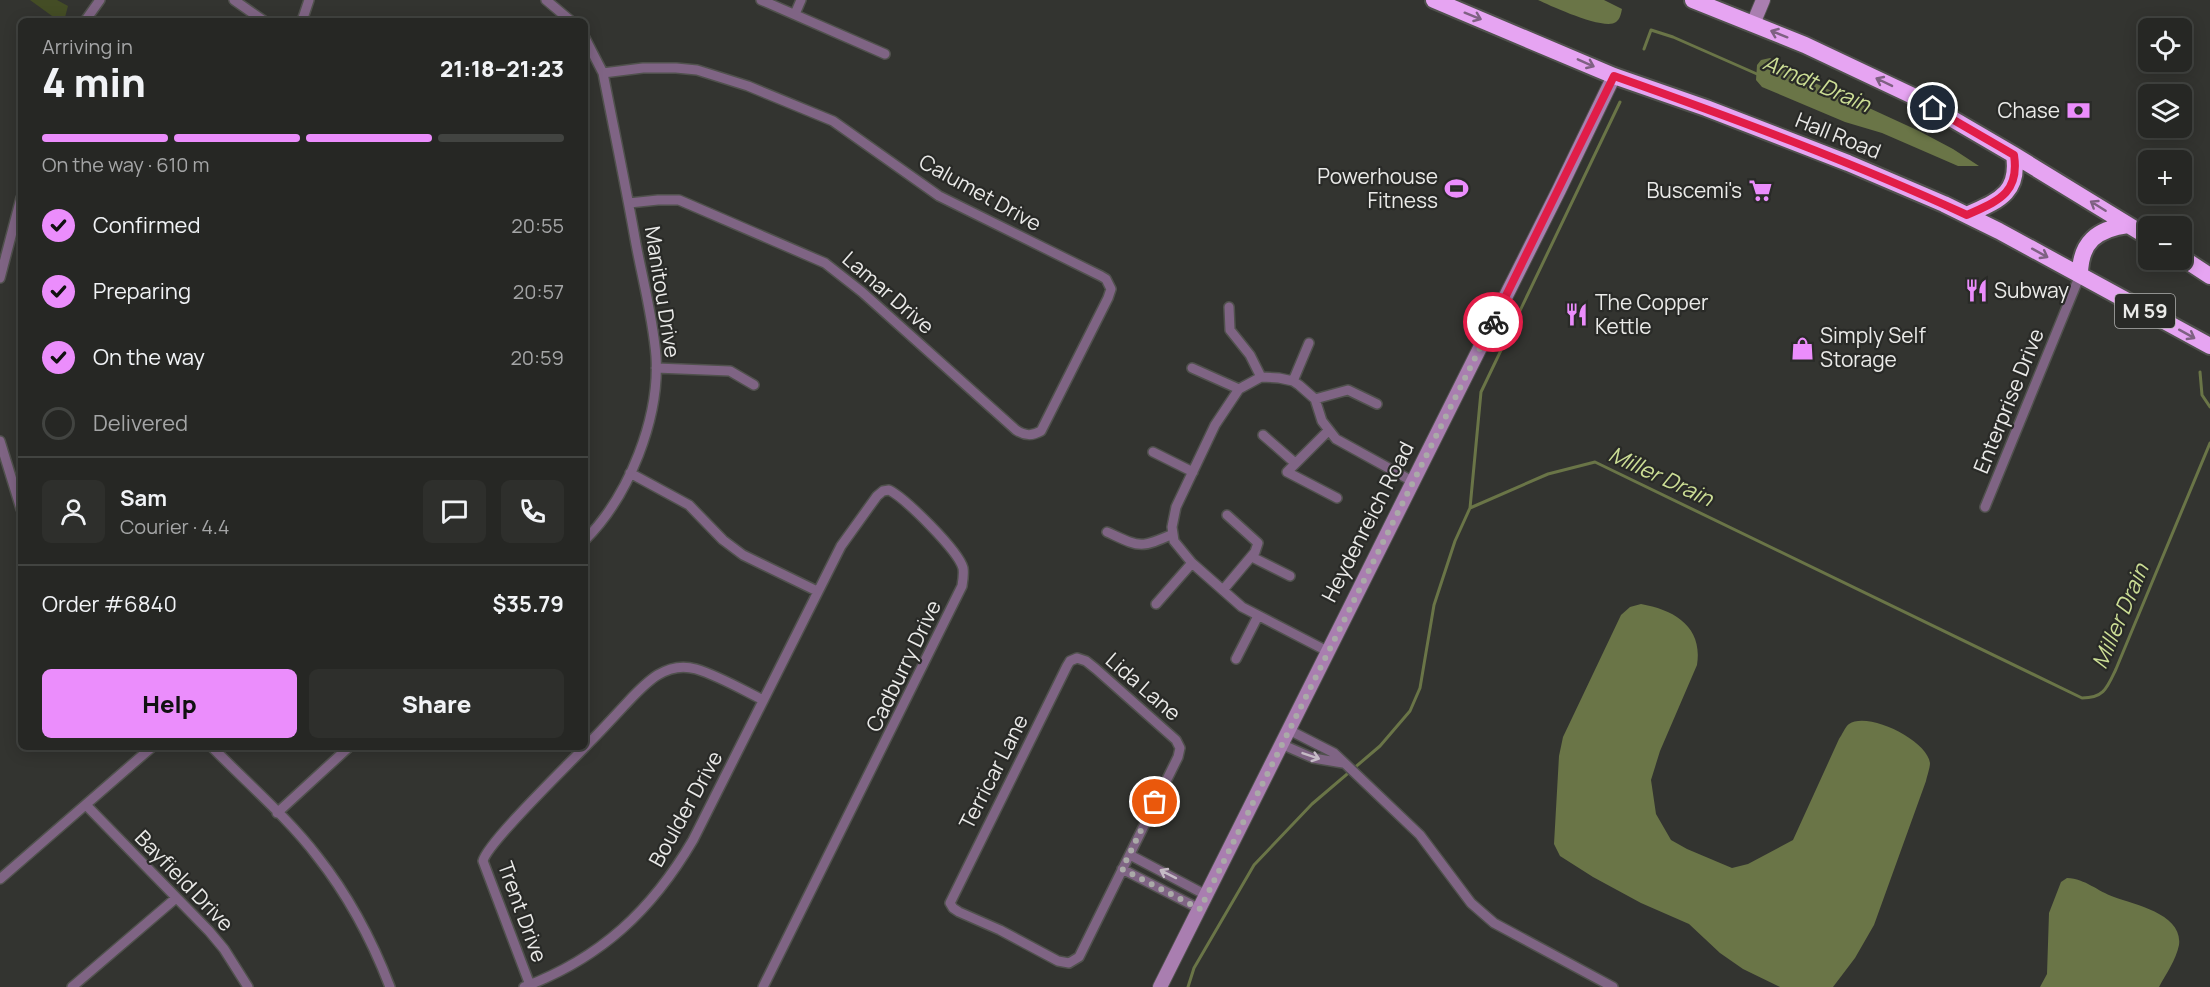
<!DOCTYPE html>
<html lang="en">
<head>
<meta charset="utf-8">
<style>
	:root { --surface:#262724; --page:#2e2f2c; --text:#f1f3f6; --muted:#a4a5a6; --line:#424441; --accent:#eb8dfc }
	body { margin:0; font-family:Manrope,sans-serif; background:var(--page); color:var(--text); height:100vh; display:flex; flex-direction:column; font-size:22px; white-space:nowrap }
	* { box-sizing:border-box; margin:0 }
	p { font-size:20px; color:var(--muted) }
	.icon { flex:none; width:33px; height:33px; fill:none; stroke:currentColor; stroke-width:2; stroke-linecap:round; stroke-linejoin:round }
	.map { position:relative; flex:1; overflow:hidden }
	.details { position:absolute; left:18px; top:18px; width:570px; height:732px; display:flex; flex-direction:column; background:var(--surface); border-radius:9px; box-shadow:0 3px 15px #0003,0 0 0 2px var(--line) }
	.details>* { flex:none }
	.buttons { position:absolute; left:2138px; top:18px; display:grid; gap:12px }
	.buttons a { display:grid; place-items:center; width:54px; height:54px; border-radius:9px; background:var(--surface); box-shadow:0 3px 15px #0003,0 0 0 2px var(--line); font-size:30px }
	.pin { position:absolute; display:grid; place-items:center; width:51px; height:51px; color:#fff; margin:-26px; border:3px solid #fff; border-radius:50%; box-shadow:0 2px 6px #0007 }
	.courier { position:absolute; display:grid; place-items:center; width:60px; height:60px; margin:-30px; border:4px solid #e11d48; border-radius:50%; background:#fff; color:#222; box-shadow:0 2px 8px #0007 }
	.headline em { font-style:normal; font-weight:800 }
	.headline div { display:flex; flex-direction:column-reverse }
	.headline { display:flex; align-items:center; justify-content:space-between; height:102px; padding:0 24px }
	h1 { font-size:39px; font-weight:800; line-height:45px }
	.bar { display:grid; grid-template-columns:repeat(4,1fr); gap:9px 6px; align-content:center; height:72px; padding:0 24px }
	.bar i { height:8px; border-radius:4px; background:var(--line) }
	.bar .selected { background:var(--accent) }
	.bar p { grid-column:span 4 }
	.line { display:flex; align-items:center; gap:15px; padding:0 24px; border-top:2px solid var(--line) }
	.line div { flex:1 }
	.round { display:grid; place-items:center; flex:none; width:63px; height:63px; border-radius:9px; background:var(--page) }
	ol { padding:0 24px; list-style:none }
	li { display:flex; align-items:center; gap:18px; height:66px }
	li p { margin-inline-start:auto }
	li .icon { padding:6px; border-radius:50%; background:var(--accent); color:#111; stroke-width:4 }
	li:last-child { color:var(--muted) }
	li i { width:33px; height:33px; border:3px solid var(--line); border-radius:50% }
	.primary-button { display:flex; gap:12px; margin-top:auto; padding:12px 24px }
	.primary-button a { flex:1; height:69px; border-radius:9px; background:var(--accent); color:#111; font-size:24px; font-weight:800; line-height:69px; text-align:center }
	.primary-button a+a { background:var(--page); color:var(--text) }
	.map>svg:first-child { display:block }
</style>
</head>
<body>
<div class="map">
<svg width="2210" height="987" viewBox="0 0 2210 987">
	<rect width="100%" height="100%" fill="#333430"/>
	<path fill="#444d25" d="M30,0H57L68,6L64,21H59Z"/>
	<path fill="#6a7547" d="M1538,0H1604L1622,9C1621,14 1620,19 1616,22C1605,31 1551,6 1538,0Z
		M1770,58L1806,79L1919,131L1953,149L1979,166H1958L1882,133L1845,122L1762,87L1756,80L1757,65L1761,60Z
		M1641,604C1675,610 1703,627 1697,665L1660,751L1651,780L1656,814L1671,840L1687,849L1732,868L1748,864L1793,840L1839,739C1842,735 1845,727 1849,724C1868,711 1927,740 1930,763C1930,768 1927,776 1926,781L1874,925L1855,958L1833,987H1780L1743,969L1720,953L1689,924L1641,903L1593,877L1560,856L1554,844L1559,756L1563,737L1621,615L1630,607Z
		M2067,878C2086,879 2097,891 2114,897C2136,905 2183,914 2179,945C2176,960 2166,974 2159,987H2040L2047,974L2049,913L2061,882Z"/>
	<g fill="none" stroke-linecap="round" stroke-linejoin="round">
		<path stroke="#6a7547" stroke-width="3" d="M1644,49L1651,30L1673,37L1757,74
			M2200,372L2202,395L2210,407
			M1470,508L1548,474L1595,462L2082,698C2104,698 2107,688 2116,669L2210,443
			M1188,987L1194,968L1254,865L1312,804L1380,746L1410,711L1420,688L1434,605L1455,541L1470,508L1481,392L1620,102"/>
		<defs>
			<path id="street" d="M234,0L264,21
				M546,0L571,21
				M761,0L885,54
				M795,14L801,0
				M85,21L100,0
				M302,21L309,0
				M585,38L603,73C614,130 626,187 636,244C643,281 653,318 656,356C660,418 629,496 585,540
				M603,73L643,68H676L697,70L748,86L833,121L939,196L1101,276L1106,279L1111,289L1108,298L1041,431C1032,436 1025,436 1016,430L862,292L825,263L679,200H658L629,203
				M0,278L21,198
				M1229,307L1230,330L1250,355L1261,377L1279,378L1293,381L1299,385L1315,399L1322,421L1336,439L1412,481
				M656,368L730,371L754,385
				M1192,368L1239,389
				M1261,377L1239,389L1215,425L1176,507L1172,527L1174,541L1192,563L1242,607L1327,651
				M1293,381L1309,343
				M1315,399L1348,390L1377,404
				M1328,431L1287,472L1337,498
				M1263,435L1295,463
				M0,441L21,509
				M1153,452L1193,472
				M630,473L689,505L723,540L743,555L817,591
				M1985,507L2080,275
				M1107,532C1140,547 1139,549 1173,534
				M1252,557L1290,576
				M1223,590L1255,552L1258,543L1227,515
				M1156,604L1192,563
				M1077,658L1086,661L1096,669L1176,740L1180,748L1178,757L1079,957L1069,963L1058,961L1000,930L959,912L953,908L950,903L1067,666L1070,661Z
				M1236,659L1258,616
				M1289,730L1334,753L1420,835L1471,903L1494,923L1613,987
				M1281,744L1313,758L1343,763
				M212,747C246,782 288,818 317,856C348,895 372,940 390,987
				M585,747C598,734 611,720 623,707C643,686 664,660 696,669C719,676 741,689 763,700
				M86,805L209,931L224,949L248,987
				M277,813L349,747
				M1130,855L1206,895
				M1122,869L1200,909
				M0,879L152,747
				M530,985L483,861C487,843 567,766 585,747
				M72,987L176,898
				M524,987C601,958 652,910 693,840L841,546L877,496L883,491L889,490C905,498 958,550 963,568C964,574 963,580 962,586L763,987"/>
			<path id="secondary" d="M1753,24L1763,0
				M1160,987L1559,190L1614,76"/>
			<path id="highway" d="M1434,0L1614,76L1706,108L1848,163L1944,204L1999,231L2210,346
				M1693,0L1805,45L1913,96L2014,155L2148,237
				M1967,215C1997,201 2020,194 2014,155
				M2181,257L2210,276
				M2080,275C2080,242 2097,229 2128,225"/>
		</defs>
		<use href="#street" stroke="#50514d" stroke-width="12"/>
		<use href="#secondary" stroke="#50514d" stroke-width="16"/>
		<use href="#highway" stroke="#50514d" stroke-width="20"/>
		<use href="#street" stroke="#7f6484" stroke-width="9"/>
		<use href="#secondary" stroke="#a97eb0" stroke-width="14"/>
		<use href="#highway" stroke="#e6a4f2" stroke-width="16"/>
	</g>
	<defs><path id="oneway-shaft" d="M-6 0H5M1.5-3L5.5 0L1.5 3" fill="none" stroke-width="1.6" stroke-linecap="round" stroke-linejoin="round" transform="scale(1.5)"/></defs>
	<g stroke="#7e6182">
		<use href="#oneway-shaft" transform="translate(1473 16) rotate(22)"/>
		<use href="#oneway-shaft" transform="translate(1779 34) rotate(-158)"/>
		<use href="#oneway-shaft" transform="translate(1586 63) rotate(24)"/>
		<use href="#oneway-shaft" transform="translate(1884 82) rotate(-154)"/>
		<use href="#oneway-shaft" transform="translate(2098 206) rotate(-148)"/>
		<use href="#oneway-shaft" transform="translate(2040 253) rotate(29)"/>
		<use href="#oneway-shaft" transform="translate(2187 334) rotate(29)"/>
	</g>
	<g stroke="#c5bbc5">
		<use href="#oneway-shaft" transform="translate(1311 756) rotate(19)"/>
		<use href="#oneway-shaft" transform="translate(1168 874) rotate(-153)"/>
	</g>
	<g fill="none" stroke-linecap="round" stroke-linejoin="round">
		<path stroke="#aaaaa8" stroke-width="6" stroke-dasharray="0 10.8" d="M1155,802L1122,869L1200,909L1493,322"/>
		<path stroke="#e11d48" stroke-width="8" d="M1493,322L1614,76C1733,118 1852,162 1967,215C1997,201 2020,194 2014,155L1933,108"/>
	</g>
	<defs>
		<symbol id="bank-bare" viewBox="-9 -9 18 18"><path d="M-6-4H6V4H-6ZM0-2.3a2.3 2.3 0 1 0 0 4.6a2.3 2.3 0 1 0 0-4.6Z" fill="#eb8dfc" stroke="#292a27" stroke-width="2.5" paint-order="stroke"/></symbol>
		<symbol id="stadium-bare" viewBox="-9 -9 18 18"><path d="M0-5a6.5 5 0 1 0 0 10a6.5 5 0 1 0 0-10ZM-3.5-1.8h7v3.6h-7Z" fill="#eb8dfc" stroke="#292a27" stroke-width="2.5" paint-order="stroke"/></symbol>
		<symbol id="supermarket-bare" viewBox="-9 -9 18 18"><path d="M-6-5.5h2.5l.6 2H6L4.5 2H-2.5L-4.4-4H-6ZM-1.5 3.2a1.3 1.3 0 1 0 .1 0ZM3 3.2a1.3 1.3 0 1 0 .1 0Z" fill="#eb8dfc" stroke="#292a27" stroke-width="2.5" paint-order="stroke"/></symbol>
		<symbol id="restaurant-bare" viewBox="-9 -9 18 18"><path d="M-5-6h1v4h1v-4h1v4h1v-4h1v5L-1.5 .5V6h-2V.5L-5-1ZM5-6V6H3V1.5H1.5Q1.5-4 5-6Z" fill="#eb8dfc" stroke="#292a27" stroke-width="2.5" paint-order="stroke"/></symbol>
		<symbol id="shop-bare" viewBox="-9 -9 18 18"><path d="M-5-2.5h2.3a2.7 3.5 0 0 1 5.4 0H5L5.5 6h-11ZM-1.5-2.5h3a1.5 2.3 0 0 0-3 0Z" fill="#eb8dfc" stroke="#292a27" stroke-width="2.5" paint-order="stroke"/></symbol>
	</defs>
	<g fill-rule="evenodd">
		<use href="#bank-bare" x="2062" y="94" width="33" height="33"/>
		<use href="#stadium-bare" x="1440" y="172" width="33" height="33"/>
		<use href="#supermarket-bare" x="1744" y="174" width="33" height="33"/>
		<use href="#restaurant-bare" x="1960" y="274" width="33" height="33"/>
		<use href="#restaurant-bare" x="1560" y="298" width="33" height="33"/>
		<use href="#shop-bare" x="1786" y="332" width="33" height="33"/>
	</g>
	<g text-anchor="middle" stroke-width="4.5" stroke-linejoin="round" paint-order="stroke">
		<rect fill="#292a27" stroke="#b0b0ae" stroke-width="1.5" x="2115" y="294" width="60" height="34" rx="4.5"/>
		<g font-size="20" font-weight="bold" fill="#eaeae8">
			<text x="2145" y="318">M 59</text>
		</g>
		<g font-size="21" fill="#eaeae8" stroke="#292a27" text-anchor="end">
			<text x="2060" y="118">Chase</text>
			<text x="1438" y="184">Powerhouse<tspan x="1438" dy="24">Fitness</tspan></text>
			<text x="1742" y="198">Buscemi's</text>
			<text x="1994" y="298" text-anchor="start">Subway</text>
			<text x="1595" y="310" text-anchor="start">The Copper<tspan x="1595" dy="24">Kettle</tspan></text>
			<text x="1820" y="343" text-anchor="start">Simply Self<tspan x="1820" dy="24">Storage</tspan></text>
		</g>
		<g font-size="21" fill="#eaeae8" stroke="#292a27">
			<text transform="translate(1838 136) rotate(22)" y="7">Hall Road</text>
			<text transform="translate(980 193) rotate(29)" y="7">Calumet Drive</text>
			<text transform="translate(662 292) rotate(81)" y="7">Manitou Drive</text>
			<text transform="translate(888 293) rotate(41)" y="7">Lamar Drive</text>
			<text transform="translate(2009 401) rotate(-68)" y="7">Enterprise Drive</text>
			<text transform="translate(1368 522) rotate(-63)" y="7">Heydenreich Road</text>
			<text transform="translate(904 666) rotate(-64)" y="7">Cadburry Drive</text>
			<text transform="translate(1143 687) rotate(41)" y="7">Lida Lane</text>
			<text transform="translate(994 772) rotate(-63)" y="7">Terricar Lane</text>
			<text transform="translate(686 809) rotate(-61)" y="7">Boulder Drive</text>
			<text transform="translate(184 881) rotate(46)" y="7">Bayfield Drive</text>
			<text transform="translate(522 912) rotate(70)" y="7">Trent Drive</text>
		</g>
		<g font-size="22" font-style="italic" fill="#ccde95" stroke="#292a27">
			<text transform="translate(1817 83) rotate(23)" y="8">Arndt Drain</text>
			<text transform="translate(1661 476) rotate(25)" y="8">Miller Drain</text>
			<text transform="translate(2120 616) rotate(-67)" y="8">Miller Drain</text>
		</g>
	</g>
</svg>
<div class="buttons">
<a><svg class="icon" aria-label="locate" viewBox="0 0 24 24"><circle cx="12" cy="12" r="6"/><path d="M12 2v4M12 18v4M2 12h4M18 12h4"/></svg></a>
<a><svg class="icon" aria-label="layers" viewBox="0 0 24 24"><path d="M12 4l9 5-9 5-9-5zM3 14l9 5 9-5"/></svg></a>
<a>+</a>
<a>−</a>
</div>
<div class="pin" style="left:1155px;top:802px;background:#ea580c"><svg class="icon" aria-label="bag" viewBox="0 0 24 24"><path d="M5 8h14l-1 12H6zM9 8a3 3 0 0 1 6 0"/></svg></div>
<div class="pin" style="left:1933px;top:108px;background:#1f2937"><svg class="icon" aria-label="home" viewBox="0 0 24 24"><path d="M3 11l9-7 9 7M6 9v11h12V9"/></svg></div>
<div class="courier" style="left:1493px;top:322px"><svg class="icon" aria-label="bike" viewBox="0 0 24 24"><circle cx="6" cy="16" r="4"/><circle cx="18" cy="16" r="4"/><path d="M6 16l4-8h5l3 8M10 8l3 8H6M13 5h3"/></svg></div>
<section class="details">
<div class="headline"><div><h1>4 min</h1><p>Arriving in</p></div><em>21:18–21:23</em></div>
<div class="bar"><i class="selected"></i><i class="selected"></i><i class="selected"></i><i></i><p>On the way · 610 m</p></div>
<ol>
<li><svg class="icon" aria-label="check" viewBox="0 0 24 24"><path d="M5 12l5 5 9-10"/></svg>Confirmed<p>20:55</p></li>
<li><svg class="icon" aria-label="check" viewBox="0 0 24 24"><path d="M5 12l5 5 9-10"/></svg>Preparing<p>20:57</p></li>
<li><svg class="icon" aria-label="check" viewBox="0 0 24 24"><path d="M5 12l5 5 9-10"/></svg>On the way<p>20:59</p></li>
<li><i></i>Delivered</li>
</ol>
<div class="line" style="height:108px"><a class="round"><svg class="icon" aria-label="person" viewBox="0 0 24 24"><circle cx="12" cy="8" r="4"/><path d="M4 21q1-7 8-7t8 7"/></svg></a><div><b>Sam</b><p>Courier · 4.4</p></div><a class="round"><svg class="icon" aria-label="chat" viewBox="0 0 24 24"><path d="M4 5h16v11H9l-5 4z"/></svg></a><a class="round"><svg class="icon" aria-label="phone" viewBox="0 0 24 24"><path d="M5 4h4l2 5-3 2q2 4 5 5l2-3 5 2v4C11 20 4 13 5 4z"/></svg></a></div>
<div class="line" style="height:78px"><div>Order #6840</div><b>$35.79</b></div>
<div class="primary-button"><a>Help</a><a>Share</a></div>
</section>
</div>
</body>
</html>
